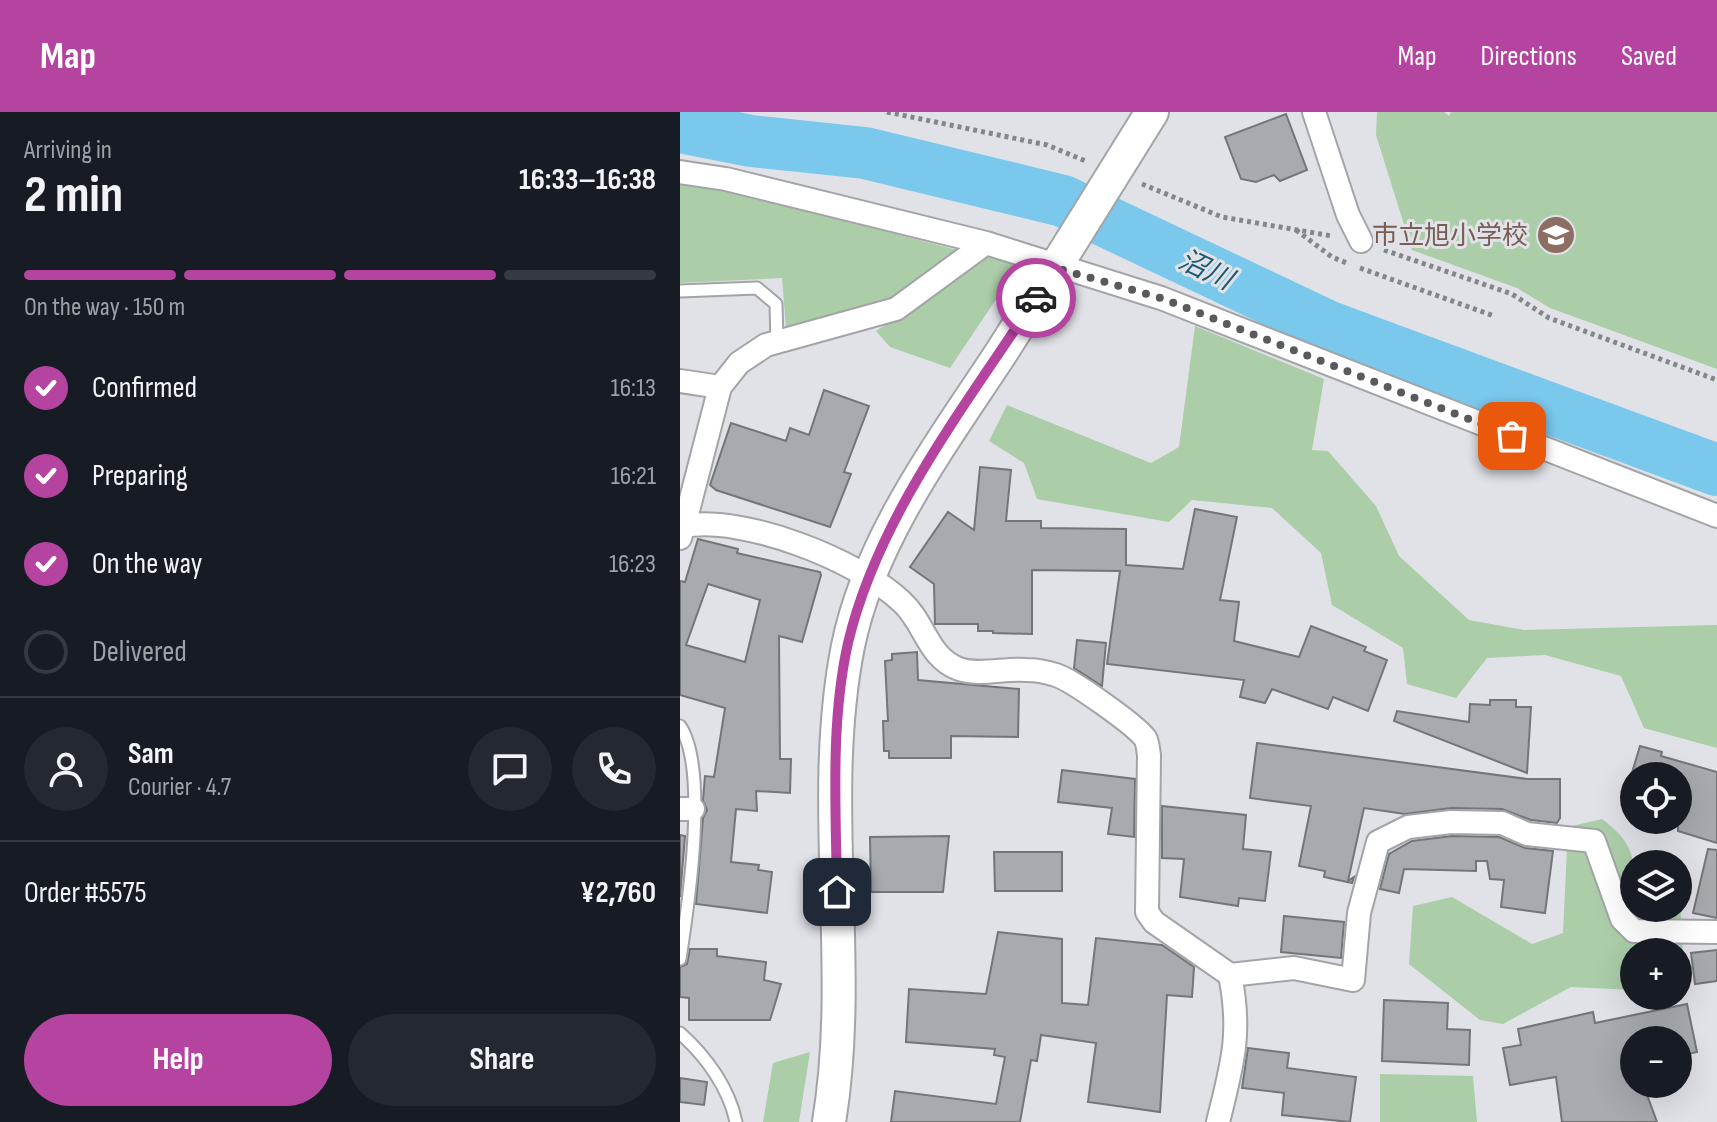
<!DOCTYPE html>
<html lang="en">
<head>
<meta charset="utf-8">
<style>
	:root { --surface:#171b24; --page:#242831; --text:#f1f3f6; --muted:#9ea1a6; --line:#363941; --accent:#b544a0 }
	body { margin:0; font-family:"Sofia Sans Condensed","Noto Sans JP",sans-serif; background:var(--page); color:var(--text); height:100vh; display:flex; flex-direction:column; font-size:30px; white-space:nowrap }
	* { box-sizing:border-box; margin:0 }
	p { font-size:26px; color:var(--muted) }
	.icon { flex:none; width:44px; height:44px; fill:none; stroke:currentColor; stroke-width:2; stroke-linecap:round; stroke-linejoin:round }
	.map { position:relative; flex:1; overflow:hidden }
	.panel { display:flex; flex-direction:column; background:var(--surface); width:680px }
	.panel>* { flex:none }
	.buttons { position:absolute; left:940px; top:650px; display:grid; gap:16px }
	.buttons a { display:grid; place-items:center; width:72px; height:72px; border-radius:50%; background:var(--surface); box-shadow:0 8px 32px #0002; font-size:40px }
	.pin { position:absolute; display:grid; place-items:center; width:68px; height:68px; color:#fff; margin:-34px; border-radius:16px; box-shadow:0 4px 12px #0006 }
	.courier { position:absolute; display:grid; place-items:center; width:80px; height:80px; margin:-40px; border:6px solid #b544a0; border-radius:50%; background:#fff; color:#222; box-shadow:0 2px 10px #0007 }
	.head em { font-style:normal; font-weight:700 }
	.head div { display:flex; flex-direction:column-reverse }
	.head { display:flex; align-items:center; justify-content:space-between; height:136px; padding:0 24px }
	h1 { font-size:52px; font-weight:700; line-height:60px }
	.bar { display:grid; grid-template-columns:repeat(4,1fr); gap:12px 8px; align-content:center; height:96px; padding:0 24px }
	.bar i { height:10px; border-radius:6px; background:var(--line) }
	.bar .selected { background:var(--accent) }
	.bar p { grid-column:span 4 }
	.line { display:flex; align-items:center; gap:20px; padding:0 24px; border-top:2px solid var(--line) }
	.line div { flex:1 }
	.round { display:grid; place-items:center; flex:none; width:84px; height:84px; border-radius:42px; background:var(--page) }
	ol { padding:0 24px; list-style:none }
	li { display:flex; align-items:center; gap:24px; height:88px }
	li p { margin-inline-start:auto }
	li .icon { padding:8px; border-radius:50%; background:var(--accent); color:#fff; stroke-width:4 }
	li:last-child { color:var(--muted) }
	li i { width:44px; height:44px; border:4px solid var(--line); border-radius:50% }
	.cta { display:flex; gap:16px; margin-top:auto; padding:16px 24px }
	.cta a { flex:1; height:92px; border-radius:48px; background:var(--accent); color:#fff; font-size:32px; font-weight:700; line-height:92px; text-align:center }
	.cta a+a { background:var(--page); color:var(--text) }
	header { display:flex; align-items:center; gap:48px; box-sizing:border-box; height:112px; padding:0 40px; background:var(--accent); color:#fff }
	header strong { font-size:38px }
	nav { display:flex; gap:44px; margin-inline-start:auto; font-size:28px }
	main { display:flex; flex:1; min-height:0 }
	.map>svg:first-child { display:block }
</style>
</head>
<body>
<header>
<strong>Map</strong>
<nav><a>Map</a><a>Directions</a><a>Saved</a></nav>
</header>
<main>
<section class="panel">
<div class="head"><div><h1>2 min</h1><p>Arriving in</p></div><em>16:33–16:38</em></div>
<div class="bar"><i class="selected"></i><i class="selected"></i><i class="selected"></i><i></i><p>On the way · 150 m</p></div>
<ol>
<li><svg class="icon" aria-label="check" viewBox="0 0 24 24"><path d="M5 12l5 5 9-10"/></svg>Confirmed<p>16:13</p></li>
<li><svg class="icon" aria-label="check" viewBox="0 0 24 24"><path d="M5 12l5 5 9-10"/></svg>Preparing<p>16:21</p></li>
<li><svg class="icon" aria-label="check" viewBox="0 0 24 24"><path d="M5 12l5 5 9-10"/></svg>On the way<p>16:23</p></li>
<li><i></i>Delivered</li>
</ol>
<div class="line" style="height:144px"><a class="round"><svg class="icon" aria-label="person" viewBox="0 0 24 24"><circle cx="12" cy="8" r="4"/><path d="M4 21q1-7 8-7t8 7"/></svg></a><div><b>Sam</b><p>Courier · 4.7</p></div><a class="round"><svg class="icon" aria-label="chat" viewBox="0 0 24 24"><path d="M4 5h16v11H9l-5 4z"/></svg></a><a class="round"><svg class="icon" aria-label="phone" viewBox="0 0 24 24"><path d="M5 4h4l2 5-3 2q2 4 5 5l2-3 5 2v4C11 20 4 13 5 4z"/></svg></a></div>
<div class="line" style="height:104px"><div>Order #5575</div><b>¥2,760</b></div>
<div class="cta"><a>Help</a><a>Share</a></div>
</section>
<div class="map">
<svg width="1037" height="1010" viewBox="0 0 1037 1010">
	<rect width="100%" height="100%" fill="#e0e2e7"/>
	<path fill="#abcda8" d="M697,0H764L769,4L771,0H1037V257L870,196L837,176L732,138L696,23Z
		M0,70L37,75L277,138L211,188L106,215L102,166L0,171Z
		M309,145L339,153L270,256L210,235L196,219Z
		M515,214L644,267L632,338L648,339L696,394L719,444L789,508L844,518L1037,513V636L964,616L941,564L865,543L807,546L776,586L727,572L723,536L652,493L641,441L592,396L512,388L489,410L357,387L344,351L309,329L327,293L471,351L499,335Z
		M922,707C960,735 954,753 954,796H998L1000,788L1005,881H998V840H954V878L891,875L823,912L800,908L729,852L733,794L772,785L852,832L883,821L888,715Z
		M130,940L119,1010H83L93,951Z
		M700,962L793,964L797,1010H700Z"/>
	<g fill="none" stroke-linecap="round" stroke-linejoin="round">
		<path stroke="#7ac8ec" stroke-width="52" d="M0,15L71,29L185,41L383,89L649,215L1037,358"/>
	</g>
	<path fill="#a7aaae" stroke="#737679" stroke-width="2" fill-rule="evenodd" d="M606,2L627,58L600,69L594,63L576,70L561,67L545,25Z
		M144,278L189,294L164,360L171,362L150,415L36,378L30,373L51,311L106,329L110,316L129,323Z
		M300,355L331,358L326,409H361V416L446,417V453L503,457L515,397L557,405L540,488L559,490L554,529L619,545L631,514L686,535L684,539L707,548L688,599L653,585L648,597L592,577L585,591L560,585L564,568L427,552L440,459L352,458V522L313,521V519H298V512H255L254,472L230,455L268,400L294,418Z
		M18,427L58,437L57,441L140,460L141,463L122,530L99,524L100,647H111L110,681L76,679L77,699L56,697L51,750L79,753L78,758L92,760L87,801L16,792L23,706L27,698L23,688L25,664L34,665L45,596L0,583V469L5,470ZM28,472L80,488L65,550L6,533Z
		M397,528L426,531L422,574L394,556Z
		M237,540L238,568L339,577L338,625L271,624V646H209V639H204L203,609H208L205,549L212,548V542Z
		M810,588H836V595H851L847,661L714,609L717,599L789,610L790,592L810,593Z
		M577,631L847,667H880V706L877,711L851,708L822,697L771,696L725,702L684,696L668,769L674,765L672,771L644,765L645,759L619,754L631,694L570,686Z
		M960,634L982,640L981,644L1037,660V731L998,719V664H951Z
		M382,658L455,667L454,725L428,722L432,696L378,690Z
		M482,694L566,703L563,737L591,740L585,789L559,786L558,794L500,785L504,747L482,746Z
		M0,723L5,724L0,785Z
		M269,724L263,780H191L190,725Z
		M772,724L819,725L845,736L873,739L865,801L821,795L824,768L810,767L807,749H796V759L724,757L719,781L700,777L709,742L732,729Z
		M1028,737L1037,738V806L1013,801Z
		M314,740H382V779H315Z
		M604,804L664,810L661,846L601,840Z
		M318,820L382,827V891L408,893L416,826L482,833L514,855L512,885L487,883L480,1000L408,990L416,931L361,923L357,949L351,948L340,1010H211L215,979L316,992L325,945L314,943L315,937L226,930L229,877L306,882Z
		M10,837H37V844L86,850L84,868L101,872L90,908H9V886L0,885V855L7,852Z
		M1037,838V869L1015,872L1011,841Z
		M704,888L768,891L767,917L790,918L789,953L702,949Z
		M1007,892L1017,940L998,944V928H954V972H963L977,1010H882L876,965L830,973L823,936L841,933L838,917L913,900L915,911Z
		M568,936L609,941L607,956L676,965L670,1010L602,1003L604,981L562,976Z
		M0,966L27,970L24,993L0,990Z"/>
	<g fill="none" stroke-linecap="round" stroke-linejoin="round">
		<defs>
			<path id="lane" d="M0,179L77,176L96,192L97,230
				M0,614C29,657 8,795 0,847
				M0,921C26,944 49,976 56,1010"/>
			<path id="street" d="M634,0L668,103L681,129
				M0,60L46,67L306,131L481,186L1037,404
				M0,269L40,275
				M4,414L40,275L59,251L86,233L216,197L306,131
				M0,426L4,414C63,403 178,448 222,490C245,511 248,546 279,557C298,564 326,556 346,558C355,558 367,560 376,563C392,568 454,612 465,626C468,631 468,638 469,643L467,800L474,810L550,863L614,856L673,868L679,801L698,730L728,715L771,710L822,711L847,722L914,729L942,807L954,819L1037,820
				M0,697H13
				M538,1010C552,953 562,922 550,863"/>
			<path id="secondary" d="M149,1010C175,853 137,690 168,534C190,426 262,331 321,241C372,161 422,81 472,0"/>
		</defs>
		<use href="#lane" stroke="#a2a4a8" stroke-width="15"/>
		<use href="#street" stroke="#a2a4a8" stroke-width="26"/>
		<use href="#secondary" stroke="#a2a4a8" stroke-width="36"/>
		<path stroke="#85868a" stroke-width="5" stroke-dasharray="4 4" stroke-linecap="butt" d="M207,0L367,33L408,50
			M462,72L542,105L652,124
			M616,118L652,145L667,151
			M704,138L832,182L869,206L1037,268
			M680,156L814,204"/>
		<use href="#lane" stroke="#fff" stroke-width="11"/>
		<use href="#street" stroke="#fff" stroke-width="22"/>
		<use href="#secondary" stroke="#fff" stroke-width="32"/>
	</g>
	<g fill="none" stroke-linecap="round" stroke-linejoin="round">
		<path stroke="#585a5c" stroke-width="8" stroke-dasharray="0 14.4" d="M356,186L376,156L481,186L832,324"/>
		<path stroke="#b544a0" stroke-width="10" d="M157,780C156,699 150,611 168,531C198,404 286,293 356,186"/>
	</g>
	<defs>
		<symbol id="school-disc" viewBox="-11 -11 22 22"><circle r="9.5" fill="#8d6e63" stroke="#e0e2e7"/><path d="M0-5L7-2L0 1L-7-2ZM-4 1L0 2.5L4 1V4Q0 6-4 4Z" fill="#fff"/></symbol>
	</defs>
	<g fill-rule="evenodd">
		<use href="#school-disc" x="854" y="101" width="44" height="44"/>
	</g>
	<g text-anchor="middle" stroke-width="6" stroke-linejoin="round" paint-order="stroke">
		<g font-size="26" fill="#785e54" stroke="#e0e2e7" text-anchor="end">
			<text x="848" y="132">市立旭小学校</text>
		</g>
		<g font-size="28" font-style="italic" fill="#1d5a74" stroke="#e0e2e7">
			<text transform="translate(526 157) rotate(25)" y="10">沼川</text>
		</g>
	</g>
</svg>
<div class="buttons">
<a><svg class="icon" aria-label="locate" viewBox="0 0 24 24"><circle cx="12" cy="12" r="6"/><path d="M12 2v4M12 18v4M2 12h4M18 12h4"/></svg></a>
<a><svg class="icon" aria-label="layers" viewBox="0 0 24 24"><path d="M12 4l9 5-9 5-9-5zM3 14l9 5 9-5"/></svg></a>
<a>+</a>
<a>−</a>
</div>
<div class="pin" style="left:832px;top:324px;background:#ea580c"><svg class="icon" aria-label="bag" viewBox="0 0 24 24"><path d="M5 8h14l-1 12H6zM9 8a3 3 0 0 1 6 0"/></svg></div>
<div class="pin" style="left:157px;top:780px;background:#1f2937"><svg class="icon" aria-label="home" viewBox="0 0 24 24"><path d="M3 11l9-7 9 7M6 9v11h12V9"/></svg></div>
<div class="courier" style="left:356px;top:186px"><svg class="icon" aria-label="car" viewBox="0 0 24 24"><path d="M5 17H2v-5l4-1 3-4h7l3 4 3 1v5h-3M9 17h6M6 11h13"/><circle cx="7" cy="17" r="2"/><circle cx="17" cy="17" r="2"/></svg></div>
</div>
</main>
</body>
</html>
